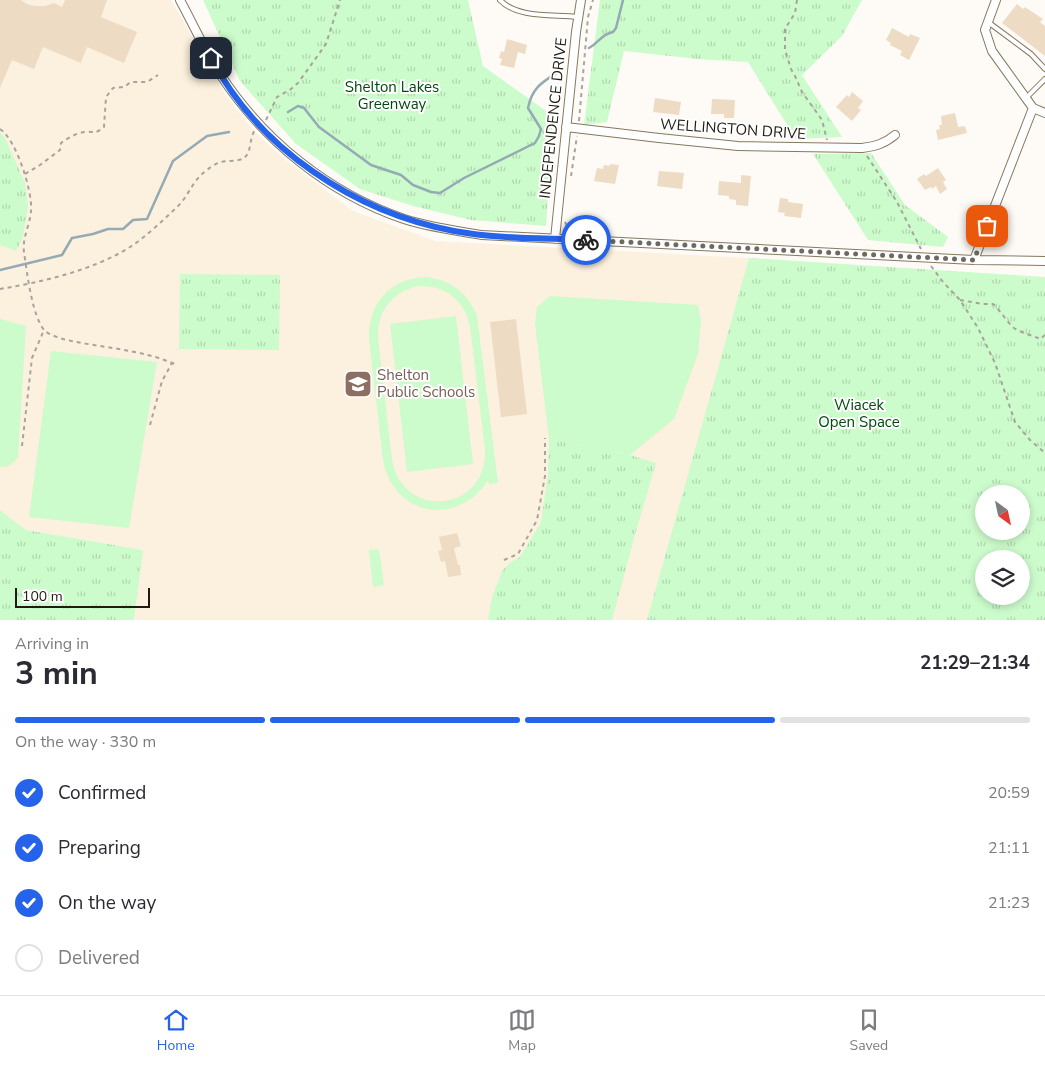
<!DOCTYPE html>
<html lang="en">
<head>
<meta charset="utf-8">
<style>
	:root { --surface:#fff; --page:#f2f2f3; --text:#2b2b33; --muted:#7c7c81; --line:#e1e1e2; --accent:#2563eb }
	body { margin:0; font-family:"Nunito Sans",sans-serif; background:var(--page); color:var(--text); height:100vh; display:flex; flex-direction:column; font-size:19px; white-space:nowrap }
	* { box-sizing:border-box; margin:0 }
	p { font-size:16px; color:var(--muted) }
	.icon { flex:none; width:28px; height:28px; fill:none; stroke:currentColor; stroke-width:2; stroke-linecap:round; stroke-linejoin:round }
	.map { position:relative; height:620px; overflow:hidden }
	.side { display:flex; flex-direction:column; background:var(--surface); flex:1 }
	.side>* { flex:none }
	.needle { width:32px; rotate:147deg }
	.buttons { position:absolute; left:975px; top:485px; display:grid; gap:10px }
	.buttons a { display:grid; place-items:center; width:55px; height:55px; border-radius:50%; background:var(--surface); box-shadow:0 2px 8px #0003; font-size:25px }
	.scale { position:absolute; left:15px; bottom:12px; width:135px; box-sizing:border-box; padding-left:5px; border:2px solid #201b12; border-top:0; font-size:14px; line-height:18px; white-space:nowrap; color:#201b12; -webkit-text-stroke:4px #fff; paint-order:stroke }
	.pin { position:absolute; display:grid; place-items:center; width:42px; height:42px; color:#fff; margin:-21px; border-radius:10px; box-shadow:0 2px 8px #0006 }
	.courier { position:absolute; display:grid; place-items:center; width:50px; height:50px; margin:-25px; border:4px solid #2563eb; border-radius:50%; background:#fff; color:#222; box-shadow:0 1px 6px #0007 }
	.summary em { font-style:normal; font-weight:700 }
	.summary div { display:flex; flex-direction:column-reverse }
	.summary { display:flex; align-items:center; justify-content:space-between; height:85px; padding:0 15px }
	h1 { font-size:32px; font-weight:700; line-height:38px }
	.bar { display:grid; grid-template-columns:repeat(4,1fr); gap:8px 5px; align-content:center; height:60px; padding:0 15px }
	.bar i { height:6px; border-radius:4px; background:var(--line) }
	.bar .on { background:var(--accent) }
	.bar p { grid-column:span 4 }
	ol { padding:0 15px; list-style:none }
	li { display:flex; align-items:center; gap:15px; height:55px }
	li p { margin-inline-start:auto }
	li .icon { padding:5px; border-radius:50%; background:var(--accent); color:#fff; stroke-width:4 }
	li:last-child { color:var(--muted) }
	li i { width:28px; height:28px; border:2px solid var(--line); border-radius:50% }
	.tab-bar { display:flex; justify-content:space-around; align-items:center; height:70px; border-top:1px solid var(--line); background:var(--surface); font-size:14px; color:var(--muted) }
	.tab-bar a { display:grid; justify-items:center; gap:2px }
	.tab-bar .on { color:var(--accent) }
	.map>svg:first-child { display:block }
</style>
</head>
<body>
<div class="map">
<svg width="1045" height="620" viewBox="0 0 1045 620">
	<defs>
		<pattern id="park-tufts" width="24" height="20" patternUnits="userSpaceOnUse" patternTransform="scale(1.25)"><rect width="24" height="20" fill="#ccfbcc"/><path d="M3 7l-1-3M5 7V3M7 7l1-3M15 17l-1-3M17 17v-4M19 17l1-3" fill="none" stroke="#afd7ae"/></pattern>
	</defs>
	<rect width="100%" height="100%" fill="#fefbf6"/>
	<path fill="#fcf1de" d="M0,0H171L225,94L251,128L284,159L353,211L436,241L749,258L682,517L651,620H134L142,550L26,530L0,510Z"/>
	<path fill="#ccfbcc" fill-rule="evenodd" d="M427,277C452,281 468,293 477,316L498,483L489,484L488,480C458,528 393,516 383,460L369,339C368,303 390,278 427,277ZM418,286C445,285 465,300 470,327L485,449C488,511 404,522 392,460L378,338C377,312 392,292 418,286Z
		M550,296L698,305L701,321L698,354L674,419L630,455L549,439L535,324L537,307Z
		M456,316L473,464L407,472L390,324Z
		M0,319L26,326L18,457C13,464 9,467 0,467Z
		M51,351L157,362L129,528L29,517Z
		M379,549L384,585L373,587L369,550Z"/>
	<path fill="url(#park-tufts)" fill-rule="evenodd" d="M203,0H468L483,66L553,116L546,226L471,220L413,206L360,189L296,144L240,81Z
		M600,0H862L842,36L802,75L842,137L796,139L748,62L698,59L624,51L607,122L584,125Z
		M0,132L6,140L25,183L28,206L23,237L16,251L0,245Z
		M871,153L905,205L948,237L943,247L868,240L813,154Z
		M749,258L1045,277V620H647ZM984,494H1021V531H984ZM984,559H1021V596H984Z
		M180,274L280,275L279,350L179,349Z
		M549,439L630,455L656,463L636,531L612,620H488L492,597L502,571L511,562L520,557L541,522L548,475Z
		M0,510L26,530L143,550L134,620H0Z"/>
	<g fill="none" stroke-linecap="round" stroke-linejoin="round">
		<path stroke="#94aab5" stroke-width="2.5" d="M589,48C600,42 600,35 613,32L616,28L623,0
			M288,112L298,106L304,108L319,127L371,165L401,175L413,185L431,192L440,193L464,178L535,143L539,136L541,129L528,108C532,88 541,83 558,72
			M0,270L62,255L72,238L93,234L108,229H123L133,220L147,219L173,161L207,136L229,132"/>
	</g>
	<path fill="#eedbc4" d="M0,0H21L27,4L35,6H45L54,3L62,7L65,0H107L101,17L137,32L124,63L87,47L81,63L43,47L34,69L12,60L0,88Z
		M1017,4L1023,9L1025,7L1043,19L1040,22L1045,26V56L1002,23Z
		M892,28L909,37L910,34L920,38L909,60L900,55L902,51L890,45L891,43L886,40Z
		M507,39L527,45L525,54L518,52L514,68L500,65L502,59L499,58L501,51L504,52Z
		M852,92L863,101L858,108L861,110L852,121L836,107L847,95L849,97Z
		M655,98L681,102L679,115L653,112Z
		M712,99L735,100L734,118H724V114H711Z
		M955,113L958,127L965,126L967,133L938,140L936,130L940,129L939,125H942L941,116Z
		M610,164L619,165L615,184L594,181L597,168L603,169L604,165L610,166Z
		M938,168L946,180L943,182L947,189L940,194L936,186L932,189L931,187L925,190L917,179L924,174L926,176Z
		M659,171L684,173L682,189L657,186Z
		M741,175L751,176L748,206L736,205V200L729,199V196L718,195L719,181L741,183Z
		M780,198L788,199V202L803,204L801,218L784,216L785,213L778,212Z
		M516,319L527,414L501,417L490,322Z
		M457,533L461,546L454,548L458,565H460L461,575L448,577L445,561L441,562L438,551L442,550L439,537Z"/>
	<g fill="none" stroke-linecap="round" stroke-linejoin="round">
		<defs>
			<path id="lane" d="M500,0C518,19 554,14 578,17
				M988,22L1031,54L1045,69
				M1027,97L1045,79"/>
			<path id="street" d="M180,0C193,24 205,51 220,74C263,140 328,193 404,219C429,227 456,231 482,235L974,260L1045,261
				M996,0L985,30L992,51L1033,108L1045,113
				M566,127L659,138L738,146L862,148C876,146 884,144 895,135
				M555,239L576,32L581,0
				M974,260L1033,108"/>
		</defs>
		<use href="#lane" stroke="#857861" stroke-width="6"/>
		<use href="#street" stroke="#857861" stroke-width="10"/>
		<path stroke="#a7a39d" stroke-width="2" stroke-dasharray="4 4" stroke-linecap="butt" d="M797,0L795,13L785,29V50L791,69L795,76L802,92L822,120L827,140
			M266,120L277,97L291,89L298,83L326,44L340,0
			M579,121L588,17L593,0
			M0,129C16,139 33,192 31,211C30,225 22,238 24,252C27,272 32,317 45,331C50,335 57,337 63,339C100,348 142,349 177,365
			M867,156L897,202L921,249
			M25,174L40,165L60,150L61,143C68,138 76,133 85,132C95,131 94,135 104,127L106,97L113,88L124,87L131,82H147L158,75
			M571,176L577,136
			M565,222L570,231
			M931,266L943,282L960,300L978,328L995,363L1015,422L1030,440L1045,453
			M0,289C42,282 94,270 130,247C147,236 162,221 177,207C187,198 192,183 202,174C208,169 214,164 221,162C228,160 238,162 244,158C252,152 249,138 255,130
			M960,300L983,304H993C1001,311 1006,321 1014,328C1021,333 1032,335 1040,339L1045,335
			M150,425L162,381L172,363
			M22,446L32,358L44,330
			M504,560L518,554L537,520L545,476V438"/>
		<use href="#lane" stroke="#fff" stroke-width="4"/>
		<use href="#street" stroke="#fff" stroke-width="8"/>
	</g>
	<g fill="none" stroke-linecap="round" stroke-linejoin="round">
		<path stroke="#6e6962" stroke-width="5" stroke-dasharray="0 9" d="M586,240L974,260L987,226"/>
		<path stroke="#2563eb" stroke-width="6" d="M211,58C259,149 354,212 454,231C497,239 543,238 586,240"/>
	</g>
	<defs>
		<symbol id="school-square" viewBox="-11 -11 22 22"><rect x="-9" y="-9" width="18" height="18" rx="4" fill="#8d6e63" stroke="#fff"/><path d="M0-5L7-2L0 1L-7-2ZM-4 1L0 2.5L4 1V4Q0 6-4 4Z" fill="#fff"/></symbol>
	</defs>
	<g fill-rule="evenodd">
		<use href="#school-square" x="342" y="368" width="32" height="32"/>
	</g>
	<g text-anchor="middle" stroke-width="4" stroke-linejoin="round" paint-order="stroke">
		<g font-size="15" fill="#00490d" stroke="#fff">
			<text x="392" y="92">Shelton Lakes<tspan x="392" dy="17">Greenway</tspan></text>
			<text x="859" y="410">Wiacek<tspan x="859" dy="17">Open Space</tspan></text>
		</g>
		<g font-size="15" fill="#201b12" stroke="#fff">
			<text transform="translate(553 118) rotate(-84)" y="5">INDEPENDENCE DRIVE</text>
			<text transform="translate(733 129) rotate(4)" y="5">WELLINGTON DRIVE</text>
		</g>
		<g font-size="15" fill="#785e54" stroke="#fff" text-anchor="start">
			<text x="377" y="380">Shelton<tspan x="377" dy="17">Public Schools</tspan></text>
		</g>
	</g>
</svg>
<div class="buttons">
<a><svg class="needle" viewBox="-14 -14 28 28"><path d="M0-13l5 13h-10z" fill="#e53935"/><path d="M0 13l5-13h-10z" fill="#7c7c81"/></svg></a>
<a><svg class="icon" aria-label="layers" viewBox="0 0 24 24"><path d="M12 4l9 5-9 5-9-5zM3 14l9 5 9-5"/></svg></a>
</div>
<div class="scale">100 m</div>
<div class="pin" style="left:987px;top:226px;background:#ea580c"><svg class="icon" aria-label="bag" viewBox="0 0 24 24"><path d="M5 8h14l-1 12H6zM9 8a3 3 0 0 1 6 0"/></svg></div>
<div class="pin" style="left:211px;top:58px;background:#1f2937"><svg class="icon" aria-label="home" viewBox="0 0 24 24"><path d="M3 11l9-7 9 7M6 9v11h12V9"/></svg></div>
<div class="courier" style="left:586px;top:240px"><svg class="icon" aria-label="bike" viewBox="0 0 24 24"><circle cx="6" cy="16" r="4"/><circle cx="18" cy="16" r="4"/><path d="M6 16l4-8h5l3 8M10 8l3 8H6M13 5h3"/></svg></div>
</div>
<section class="side">
<div class="summary"><div><h1>3 min</h1><p>Arriving in</p></div><em>21:29–21:34</em></div>
<div class="bar"><i class="on"></i><i class="on"></i><i class="on"></i><i></i><p>On the way · 330 m</p></div>
<ol>
<li><svg class="icon" aria-label="check" viewBox="0 0 24 24"><path d="M5 12l5 5 9-10"/></svg>Confirmed<p>20:59</p></li>
<li><svg class="icon" aria-label="check" viewBox="0 0 24 24"><path d="M5 12l5 5 9-10"/></svg>Preparing<p>21:11</p></li>
<li><svg class="icon" aria-label="check" viewBox="0 0 24 24"><path d="M5 12l5 5 9-10"/></svg>On the way<p>21:23</p></li>
<li><i></i>Delivered</li>
</ol>
</section>
<nav class="tab-bar">
<a class="on"><svg class="icon" aria-label="home" viewBox="0 0 24 24"><path d="M3 11l9-7 9 7M6 9v11h12V9"/></svg>Home</a>
<a><svg class="icon" aria-label="map" viewBox="0 0 24 24"><path d="M3 6l6-2 6 2 6-2v14l-6 2-6-2-6 2zM9 4v14M15 6v14"/></svg>Map</a>
<a><svg class="icon" aria-label="saved" viewBox="0 0 24 24"><path d="M7 4h10v16l-5-4-5 4z"/></svg>Saved</a>
</nav>
</body>
</html>
